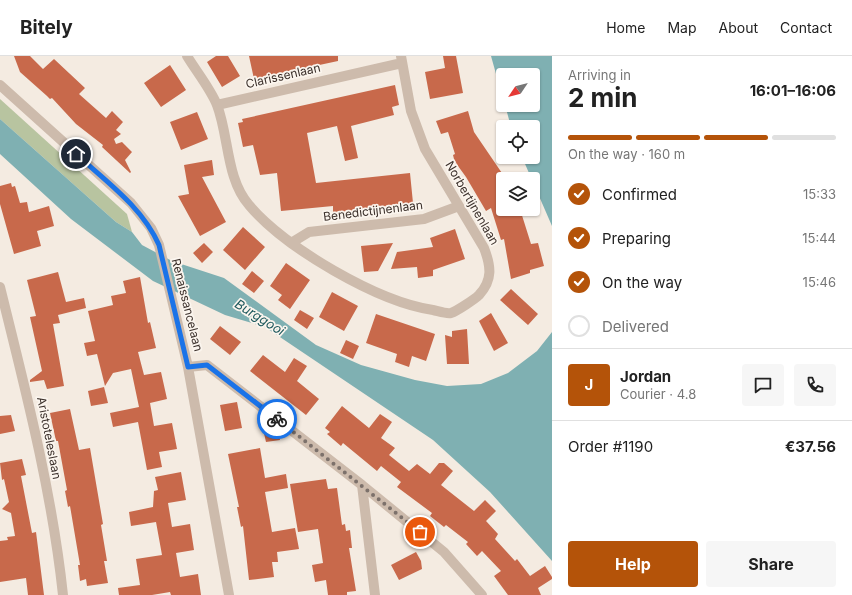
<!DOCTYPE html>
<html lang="en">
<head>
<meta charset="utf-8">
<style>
	:root { --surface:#fff; --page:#f6f6f6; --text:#222; --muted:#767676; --line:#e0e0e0; --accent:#b45309 }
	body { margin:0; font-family:Inter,sans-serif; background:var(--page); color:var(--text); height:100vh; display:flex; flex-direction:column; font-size:15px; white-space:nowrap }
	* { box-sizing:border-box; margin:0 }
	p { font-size:13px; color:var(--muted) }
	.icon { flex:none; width:22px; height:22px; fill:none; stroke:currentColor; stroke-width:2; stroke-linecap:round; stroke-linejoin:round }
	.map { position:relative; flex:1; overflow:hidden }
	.sheet { display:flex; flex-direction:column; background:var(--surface); width:300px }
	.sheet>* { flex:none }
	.needle { width:26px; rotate:235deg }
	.controls { position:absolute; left:496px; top:12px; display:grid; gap:8px }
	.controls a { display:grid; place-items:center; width:44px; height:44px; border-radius:4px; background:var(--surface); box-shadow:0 1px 3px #0004; font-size:20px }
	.pin { position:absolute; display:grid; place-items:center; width:34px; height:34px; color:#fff; margin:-17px; border:2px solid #fff; border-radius:50%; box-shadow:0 1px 4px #0007 }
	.courier { position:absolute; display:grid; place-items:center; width:40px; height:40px; margin:-20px; border:3px solid #1a73e8; border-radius:50%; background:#fff; color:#222; box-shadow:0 1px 5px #0007 }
	.headline em { font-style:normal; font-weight:700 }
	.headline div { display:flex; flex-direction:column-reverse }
	.headline { display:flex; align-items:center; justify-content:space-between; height:68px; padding:0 16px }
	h1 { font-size:26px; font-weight:700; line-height:30px }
	.bar { display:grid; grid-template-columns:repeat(4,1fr); gap:6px 4px; align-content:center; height:48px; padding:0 16px }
	.bar i { height:5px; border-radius:3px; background:var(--line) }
	.bar .on { background:var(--accent) }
	.bar p { grid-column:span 4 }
	.line { display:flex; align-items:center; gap:10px; padding:0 16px; border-top:1px solid var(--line) }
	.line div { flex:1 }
	.round { display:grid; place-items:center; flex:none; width:42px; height:42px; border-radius:4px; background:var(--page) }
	ol { padding:0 16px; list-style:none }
	li { display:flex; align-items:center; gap:12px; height:44px }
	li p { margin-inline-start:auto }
	li .icon { padding:4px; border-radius:50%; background:var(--accent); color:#fff; stroke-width:4 }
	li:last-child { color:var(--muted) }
	li i { width:22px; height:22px; border:2px solid var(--line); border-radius:50% }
	.button { display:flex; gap:8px; margin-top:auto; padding:8px 16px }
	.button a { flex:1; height:46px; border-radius:4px; background:var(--accent); color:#fff; font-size:16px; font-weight:700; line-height:46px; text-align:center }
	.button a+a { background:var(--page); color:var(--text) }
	header { display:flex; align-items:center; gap:24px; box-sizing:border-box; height:56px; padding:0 20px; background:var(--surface); border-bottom:1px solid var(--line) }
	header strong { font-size:19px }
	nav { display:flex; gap:22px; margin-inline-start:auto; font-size:14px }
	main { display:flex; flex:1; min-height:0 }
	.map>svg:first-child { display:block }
</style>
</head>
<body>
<header>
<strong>Bitely</strong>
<nav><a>Home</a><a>Map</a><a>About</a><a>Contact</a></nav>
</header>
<main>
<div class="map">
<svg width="552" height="539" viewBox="0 0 552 539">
	<rect width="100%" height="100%" fill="#f4ebe1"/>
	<path fill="#b8c4a0" d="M0,43L127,158L132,176L116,166L0,63Z"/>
	<path fill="#7fb0b2" d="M491,0H552V170L522,101H533V71H511L505,49H533V19H503V43Z
		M0,63L116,166L132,176L142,189L172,205L224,222L316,289L361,309L415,324L447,330L481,328L508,317L537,295L552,276V505L490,436L433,384L265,271L225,259L153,225L71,163L0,98Z"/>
	<path fill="#c8694b" d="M14,0H30L43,13L54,3L85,32L79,38L106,62L112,55L123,66L116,74L121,78L114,83L116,88L122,86L132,96L125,104L131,116L130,117L102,91L103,89L76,68L52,42L50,43L47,40L20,16Z
		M216,0H228L240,20L222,31L207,6Z
		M249,0H338V5L254,23Z
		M443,0H456L463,37L430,43L425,16L445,12Z
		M170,9L186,34L161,51L144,27Z
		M395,29L399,49L392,51L394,59L351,70L358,102L345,105L337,70L307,77L316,127L410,117L413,147L409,149L337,157L333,156V150L281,155L277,117L260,119L253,89L243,91L238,67L243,66L242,63Z
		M468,55L474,76L506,123H503V158L520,153L531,188L538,187L544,210L530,214V217L511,223L504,183L501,184L491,152L486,155L466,121L458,110L454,103L453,99L455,98L448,76L441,78L436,65Z
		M197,56L208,83L181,94L170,66Z
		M212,104L214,119L202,121L226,166L200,180L178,140L189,138L184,109Z
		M11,127L12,131L15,130L20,147L27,146L29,156L49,150L54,170L37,175L41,190L14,198L0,148V130Z
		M243,171L265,191L245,214L223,194Z
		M455,173L465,203L433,214V220L418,222L417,211L391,213L397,196L433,191L430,182Z
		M204,187L213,196L202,207L193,197Z
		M393,187L378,215L364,216L361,190Z
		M286,207L310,224L290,253L278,244L282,239L270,230Z
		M252,215L264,225L254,237L242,228Z
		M58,216L66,246L84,242L86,252L58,259L60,267L53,268L64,330L47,333L44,324L30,326V324L42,315L30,261L36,260L27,224Z
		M140,221L148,267L150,266L156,292L138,296L144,319L161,316L167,343L150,347L154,370L172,367L177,393L159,396L162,411L147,414L138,366L113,371L110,357L139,351L131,313L113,317L105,330L97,298L87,300L84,287L95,285L88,255L113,249L111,240L126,237L123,225Z
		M511,233L538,258L528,269L500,244Z
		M332,236L358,250L344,275L319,261Z
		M300,254L314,262L307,273L294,264Z
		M491,257L508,287L494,295L479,265Z
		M376,258L435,278L426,305L412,300L409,311L395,306L397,298L366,287Z
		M220,270L241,286L230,299L210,283Z
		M467,273L469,308H447L445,279L452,281V275Z
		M346,284L359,290L353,303L340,297Z
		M263,299L285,316L294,302L307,310L297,325L319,343L306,359L250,315Z
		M104,331L108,347L91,350L88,335Z
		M237,346L242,372L225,375L220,349Z
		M342,350L369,372L380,358L392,366L381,382L395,392L389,399L409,415L417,408L430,418L439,407H444L453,415L441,429L474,455L485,444L496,455L486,465L498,478L495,483L515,505L517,503L530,520L545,510L552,521V523L538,532L541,539H508L494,520L501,515L482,495L477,500L466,488L468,486L446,469L444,471L430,460L432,457L397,431L401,426L381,410L377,415L343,387L341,390L327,378L330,376L325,372Z
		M70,353L79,394L90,392L103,468L101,469L107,505H104L108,527L87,530L86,523L80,525L78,509H80L70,450L68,451L65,435L67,434L58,385H56L50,357Z
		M11,359L15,375L0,378V360Z
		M276,370L278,372L280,384L266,386L263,373Z
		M260,392L265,422L286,418L288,432L265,436L272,476L295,472L299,493L277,496L278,506H272L274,521L249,524L243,470L241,471L237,451H239L228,398Z
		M22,403L26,419L21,420L32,477L36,476L44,539H28L26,522L0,526V485L8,484L7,481L15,480L11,457L2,453L9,446L4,423L2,424L0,407Z
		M181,416L186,444L168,447L172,471L190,468L194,494L176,497L180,521L198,518L201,539H171L170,536L152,539H119L118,532L140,529L136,503L162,499L156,466L131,470L129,456L153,451L154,435L158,434L155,421Z
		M326,423L328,433L337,432L342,469L345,468L346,475L350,474L352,492H349L356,535L347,536V539H328L326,524L315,526L312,509L323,507L318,473L298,476L290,428Z
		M416,496L421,505L422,513L399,524L391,509Z"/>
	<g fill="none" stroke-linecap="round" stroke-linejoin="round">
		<path stroke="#cdbbac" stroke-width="10" d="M187,0C196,15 210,32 217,49C229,80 226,123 249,149C285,192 378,246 433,254C438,255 446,258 451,257C457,255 475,243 479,239C493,224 491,210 484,192L425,93L411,55L401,0
			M0,29L131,147L151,172L159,189L188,311L229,539
			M217,49L402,7
			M291,187L309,176L424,163L459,150
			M0,231C25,332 52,435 63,539
			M188,311L207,309L362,429L444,496L482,539
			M362,429L375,539"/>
	</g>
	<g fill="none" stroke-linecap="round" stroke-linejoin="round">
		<path stroke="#7c716b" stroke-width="4" stroke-dasharray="0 7.2" d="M277,363L420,476"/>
		<path stroke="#1a73e8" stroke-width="5" d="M76,98C107,126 142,151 159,189L188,311L207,309L277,363"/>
	</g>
	<g text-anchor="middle" stroke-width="3.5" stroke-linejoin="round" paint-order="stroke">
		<g font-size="12" fill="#3b302b" stroke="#fbf5ee">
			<text transform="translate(283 20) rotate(-13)" y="4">Clarissenlaan</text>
			<text transform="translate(472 147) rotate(60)" y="4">Norbertijnenlaan</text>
			<text transform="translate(373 155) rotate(-7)" y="4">Benedictijnenlaan</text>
			<text transform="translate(187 249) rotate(76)" y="4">Renaissancelaan</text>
			<text transform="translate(49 382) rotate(79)" y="4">Aristoteleslaan</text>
		</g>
		<g font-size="13" font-style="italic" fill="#1f5a5e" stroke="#fbf5ee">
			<text transform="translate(260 261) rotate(32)" y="5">Burggooi</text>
		</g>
	</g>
</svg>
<div class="controls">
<a><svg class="needle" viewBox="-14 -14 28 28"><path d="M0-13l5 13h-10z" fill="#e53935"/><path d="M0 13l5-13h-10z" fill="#767676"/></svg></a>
<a><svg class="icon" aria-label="locate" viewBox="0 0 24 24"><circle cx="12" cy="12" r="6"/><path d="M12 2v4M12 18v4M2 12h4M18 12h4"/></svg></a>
<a><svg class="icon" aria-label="layers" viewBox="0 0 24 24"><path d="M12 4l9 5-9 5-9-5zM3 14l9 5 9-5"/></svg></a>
</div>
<div class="pin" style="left:420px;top:476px;background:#ea580c"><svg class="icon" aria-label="bag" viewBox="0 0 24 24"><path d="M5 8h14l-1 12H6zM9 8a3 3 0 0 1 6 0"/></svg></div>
<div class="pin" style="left:76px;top:98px;background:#1f2937"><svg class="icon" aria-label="home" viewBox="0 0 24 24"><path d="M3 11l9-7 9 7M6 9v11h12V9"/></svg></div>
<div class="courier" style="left:277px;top:363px"><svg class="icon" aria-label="bike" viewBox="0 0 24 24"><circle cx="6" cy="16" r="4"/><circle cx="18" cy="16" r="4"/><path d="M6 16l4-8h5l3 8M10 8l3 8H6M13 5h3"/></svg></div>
</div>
<section class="sheet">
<div class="headline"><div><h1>2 min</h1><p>Arriving in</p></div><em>16:01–16:06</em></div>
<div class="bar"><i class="on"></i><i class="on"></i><i class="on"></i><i></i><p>On the way · 160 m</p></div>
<ol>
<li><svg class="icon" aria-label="check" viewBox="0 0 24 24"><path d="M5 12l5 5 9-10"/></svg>Confirmed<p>15:33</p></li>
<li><svg class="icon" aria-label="check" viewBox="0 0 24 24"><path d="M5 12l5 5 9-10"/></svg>Preparing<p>15:44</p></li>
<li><svg class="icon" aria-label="check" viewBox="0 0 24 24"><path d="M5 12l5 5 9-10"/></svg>On the way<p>15:46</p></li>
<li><i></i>Delivered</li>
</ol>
<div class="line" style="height:72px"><b class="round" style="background:var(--accent);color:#fff">J</b><div><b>Jordan</b><p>Courier · 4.8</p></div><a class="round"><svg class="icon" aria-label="chat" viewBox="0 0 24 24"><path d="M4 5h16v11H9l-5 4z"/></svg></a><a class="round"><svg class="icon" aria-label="phone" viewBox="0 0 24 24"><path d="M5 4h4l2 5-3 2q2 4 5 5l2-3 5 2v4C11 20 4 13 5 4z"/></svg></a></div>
<div class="line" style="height:52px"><div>Order #1190</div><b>€37.56</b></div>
<div class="button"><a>Help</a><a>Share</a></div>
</section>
</main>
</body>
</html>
